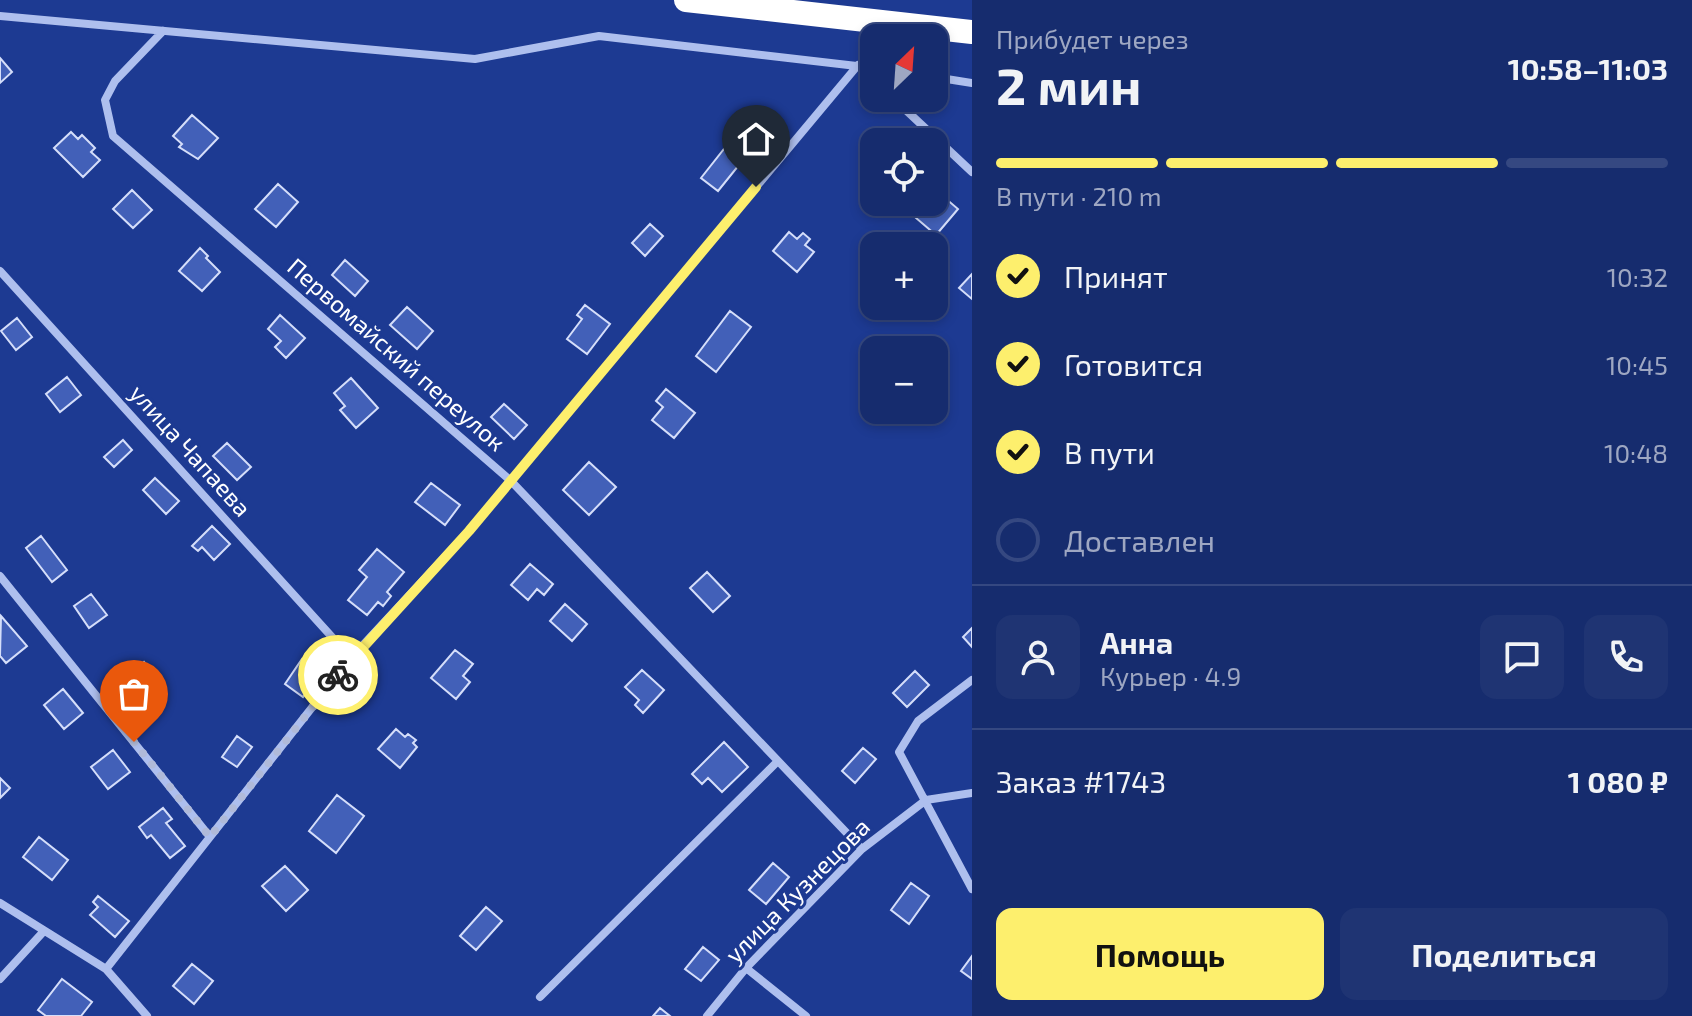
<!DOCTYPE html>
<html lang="ru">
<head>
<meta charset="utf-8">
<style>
	:root { --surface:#162c6e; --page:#1f3473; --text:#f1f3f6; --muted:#9ea7c2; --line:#354881; --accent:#fdef6d }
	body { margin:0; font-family:"Exo 2",sans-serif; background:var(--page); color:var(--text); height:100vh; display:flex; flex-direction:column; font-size:30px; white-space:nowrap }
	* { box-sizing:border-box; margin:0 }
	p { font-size:26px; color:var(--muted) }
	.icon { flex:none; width:44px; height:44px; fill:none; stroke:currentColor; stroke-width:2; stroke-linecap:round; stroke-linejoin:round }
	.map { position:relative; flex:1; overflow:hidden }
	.side { display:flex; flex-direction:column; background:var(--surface); width:720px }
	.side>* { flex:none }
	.needle { width:52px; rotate:25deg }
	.controls { position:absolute; left:860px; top:24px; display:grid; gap:16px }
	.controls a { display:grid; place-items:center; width:88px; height:88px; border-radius:16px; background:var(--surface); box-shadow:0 4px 12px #0003,0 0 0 2px var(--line); font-size:40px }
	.pin { position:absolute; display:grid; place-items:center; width:68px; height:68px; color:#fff; margin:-82px -34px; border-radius:50% 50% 50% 0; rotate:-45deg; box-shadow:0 0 8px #0007 }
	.pin .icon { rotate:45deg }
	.courier { position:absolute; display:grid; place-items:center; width:80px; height:80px; margin:-40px; border:6px solid #fdef6d; border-radius:50%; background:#fff; color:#222; box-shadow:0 2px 10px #0007 }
	.head em { font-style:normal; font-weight:700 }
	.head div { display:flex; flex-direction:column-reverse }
	.head { display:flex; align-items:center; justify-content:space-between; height:136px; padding:0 24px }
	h1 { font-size:52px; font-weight:700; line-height:60px }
	.bar { display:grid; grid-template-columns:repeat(4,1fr); gap:12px 8px; align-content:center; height:96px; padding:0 24px }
	.bar i { height:10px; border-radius:6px; background:var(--line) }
	.bar .selected { background:var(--accent) }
	.bar p { grid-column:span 4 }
	.line { display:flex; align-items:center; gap:20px; padding:0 24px; border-top:2px solid var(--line) }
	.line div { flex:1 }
	.round { display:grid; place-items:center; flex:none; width:84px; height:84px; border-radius:16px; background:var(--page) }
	ol { padding:0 24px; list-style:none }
	li { display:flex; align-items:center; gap:24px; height:88px }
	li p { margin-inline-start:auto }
	li .icon { padding:8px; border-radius:50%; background:var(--accent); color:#111; stroke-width:4 }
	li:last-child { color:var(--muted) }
	li i { width:44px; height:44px; border:4px solid var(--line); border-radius:50% }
	.primary-button { display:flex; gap:16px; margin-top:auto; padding:16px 24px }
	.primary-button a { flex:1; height:92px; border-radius:16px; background:var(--accent); color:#111; font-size:32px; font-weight:700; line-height:92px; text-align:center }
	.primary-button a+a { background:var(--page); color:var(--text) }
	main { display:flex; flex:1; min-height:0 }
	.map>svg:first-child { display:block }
</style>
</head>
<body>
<main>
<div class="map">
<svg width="972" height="1016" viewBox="0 0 972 1016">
	<rect width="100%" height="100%" fill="#1d3a92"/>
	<path fill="#4260b8" stroke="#d5defa" stroke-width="2" d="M0,58L12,72L0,83Z
		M192,115L218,138L198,159L179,147L182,144L173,136Z
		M739,130L756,144L718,191L701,178Z
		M71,132L78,139L82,135L95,148L91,152L100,160L83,177L54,148Z
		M278,184L298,202L276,227L255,209Z
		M132,190L152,210L133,228L113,209Z
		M938,192L958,209L936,235L916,218L930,202H934Z
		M650,224L663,236L645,256L632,243Z
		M789,232L797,239L803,233L810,239L805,245L814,252L797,272L773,251Z
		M200,248L208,256L206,258L220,272L202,291L179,271Z
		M345,260L368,281L355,296L332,275Z
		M972,274V299L959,288Z
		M585,305L610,324L587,354L567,339L582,319L577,315Z
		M407,307L433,331L417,349L390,325Z
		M730,311L751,327L716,372L696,356Z
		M280,315L305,338L286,358L275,347L281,341L268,329Z
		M17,318L32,337L16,350L1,331Z
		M67,377L81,395L60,412L46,394Z
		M351,378L378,408L356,428L340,410L345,406L334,393Z
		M666,389L695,413L674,438L652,420L663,407L656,401Z
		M504,404L527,425L514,439L491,417Z
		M123,440L132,450L114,467L104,457Z
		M227,443L251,467L237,480L213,456Z
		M589,462L616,487L589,515L563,490Z
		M155,478L179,501L166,514L143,490Z
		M431,483L460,505L445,525L415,502Z
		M212,526L230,544L214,560L202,547L198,551L192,546Z
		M41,536L67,570L52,582L26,548Z
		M377,549L404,572L387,592L391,596L383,606L378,602L367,615L348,600L367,577L359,570Z
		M530,564L553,584L544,595L537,589L528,600L511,585Z
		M707,572L730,596L713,612L690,588Z
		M91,594L107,615L89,628L74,606Z
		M565,604L587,624L572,641L550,621Z
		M1,616L27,646L6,663L0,656Z
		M972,628V647L963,637Z
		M455,650L473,664L463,676L470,682L456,699L431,678Z
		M302,659L320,672L303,697L285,684Z
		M144,662L163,685L147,698L128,675Z
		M642,670L664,690L643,713L635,705L639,700L625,687Z
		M915,671L929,685L907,707L893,693Z
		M63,689L83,713L64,729L44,705Z
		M396,729L405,737L408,734L416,740L413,743L417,747L400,768L378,749Z
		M237,736L252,747L237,767L222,757Z
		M724,742L748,767L722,792L708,778L702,784L692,774Z
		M863,748L876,759L855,783L842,771Z
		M113,750L130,772L108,789L91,767Z
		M0,778L10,788L0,798Z
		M337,795L364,816L336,853L309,831Z
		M163,808L172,819L166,823L185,846L170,858L151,835L147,838L139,827Z
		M39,837L68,860L52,880L23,857Z
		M773,863L789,877L766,904L749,890Z
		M285,866L308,890L286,911L262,886Z
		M911,883L929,896L909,924L891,910Z
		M98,896L129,921L115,937L90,915L98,907L93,902Z
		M486,907L502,921L476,950L460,936Z
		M703,947L719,960L701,981L685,969Z
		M972,956V979L961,971Z
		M192,964L213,981L194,1004L173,986Z
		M62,979L92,1002L81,1016H46L38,1010Z
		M660,1008L670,1016H653Z"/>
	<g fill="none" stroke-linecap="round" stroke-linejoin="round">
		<path stroke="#aebfee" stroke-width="8" d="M0,16L475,59L599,36L874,68
			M163,31L115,81L105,100L113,136L511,481L862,849
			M934,77L972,83
			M893,98L972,172
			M0,271L351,658
			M0,576L210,837
			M972,680L918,721L899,752L972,889
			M0,903L106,969L147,1016
			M746,968L806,1016
			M106,969L351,658L469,531L858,65L874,80
			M0,979L44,931
			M540,997L778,761
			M707,1016L746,968L862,849L926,800L972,793"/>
		<path stroke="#fff" stroke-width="24" d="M686,0L972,32"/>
	</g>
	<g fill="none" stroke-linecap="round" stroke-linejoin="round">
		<path stroke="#b0bad9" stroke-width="8" stroke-dasharray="0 14.4" d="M134,742L210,837L338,675"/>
		<path stroke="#fdef6d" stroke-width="10" d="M338,675L469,531L756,187"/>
	</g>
	<g text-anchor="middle" stroke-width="6" stroke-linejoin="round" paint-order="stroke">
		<g font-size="24" fill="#fff" stroke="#1d3a92">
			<text transform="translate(396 355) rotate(41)" y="8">Первомайский переулок</text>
			<text transform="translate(190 451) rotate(48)" y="8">улица Чапаева</text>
			<text transform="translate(798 891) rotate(-45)" y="8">улица Кузнецова</text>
		</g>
	</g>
</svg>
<div class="controls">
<a><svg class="needle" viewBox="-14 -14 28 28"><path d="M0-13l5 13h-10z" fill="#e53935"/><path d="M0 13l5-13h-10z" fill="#9ea7c2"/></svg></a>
<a><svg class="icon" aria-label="locate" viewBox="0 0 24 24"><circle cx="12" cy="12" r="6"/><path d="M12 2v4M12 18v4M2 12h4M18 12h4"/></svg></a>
<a>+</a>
<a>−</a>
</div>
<div class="pin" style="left:134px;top:742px;background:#ea580c"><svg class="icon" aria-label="bag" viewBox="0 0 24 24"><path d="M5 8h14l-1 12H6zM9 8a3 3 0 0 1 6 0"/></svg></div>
<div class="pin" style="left:756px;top:187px;background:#1f2937"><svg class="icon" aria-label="home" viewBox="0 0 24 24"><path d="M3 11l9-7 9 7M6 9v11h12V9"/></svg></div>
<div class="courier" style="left:338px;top:675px"><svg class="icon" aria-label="bike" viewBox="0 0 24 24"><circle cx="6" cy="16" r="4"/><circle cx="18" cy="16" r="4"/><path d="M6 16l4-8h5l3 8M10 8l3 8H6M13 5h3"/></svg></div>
</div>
<section class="side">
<div class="head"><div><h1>2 мин</h1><p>Прибудет через</p></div><em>10:58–11:03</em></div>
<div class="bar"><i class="selected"></i><i class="selected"></i><i class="selected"></i><i></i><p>В пути · 210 m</p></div>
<ol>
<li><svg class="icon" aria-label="check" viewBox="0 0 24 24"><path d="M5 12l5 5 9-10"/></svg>Принят<p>10:32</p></li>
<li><svg class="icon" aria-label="check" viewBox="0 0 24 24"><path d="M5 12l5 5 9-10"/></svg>Готовится<p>10:45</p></li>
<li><svg class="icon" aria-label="check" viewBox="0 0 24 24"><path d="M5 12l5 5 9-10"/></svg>В пути<p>10:48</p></li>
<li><i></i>Доставлен</li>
</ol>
<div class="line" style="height:144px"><a class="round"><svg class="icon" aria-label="person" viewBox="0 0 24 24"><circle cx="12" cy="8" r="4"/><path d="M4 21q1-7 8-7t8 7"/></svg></a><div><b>Анна</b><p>Курьер · 4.9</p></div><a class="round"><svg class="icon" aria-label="chat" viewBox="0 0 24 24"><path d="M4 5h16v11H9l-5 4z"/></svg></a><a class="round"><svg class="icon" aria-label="phone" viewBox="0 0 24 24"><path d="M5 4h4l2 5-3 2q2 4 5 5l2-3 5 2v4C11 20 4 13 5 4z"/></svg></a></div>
<div class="line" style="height:104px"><div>Заказ #1743</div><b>1 080 ₽</b></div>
<div class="primary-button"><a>Помощь</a><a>Поделиться</a></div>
</section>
</main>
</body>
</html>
